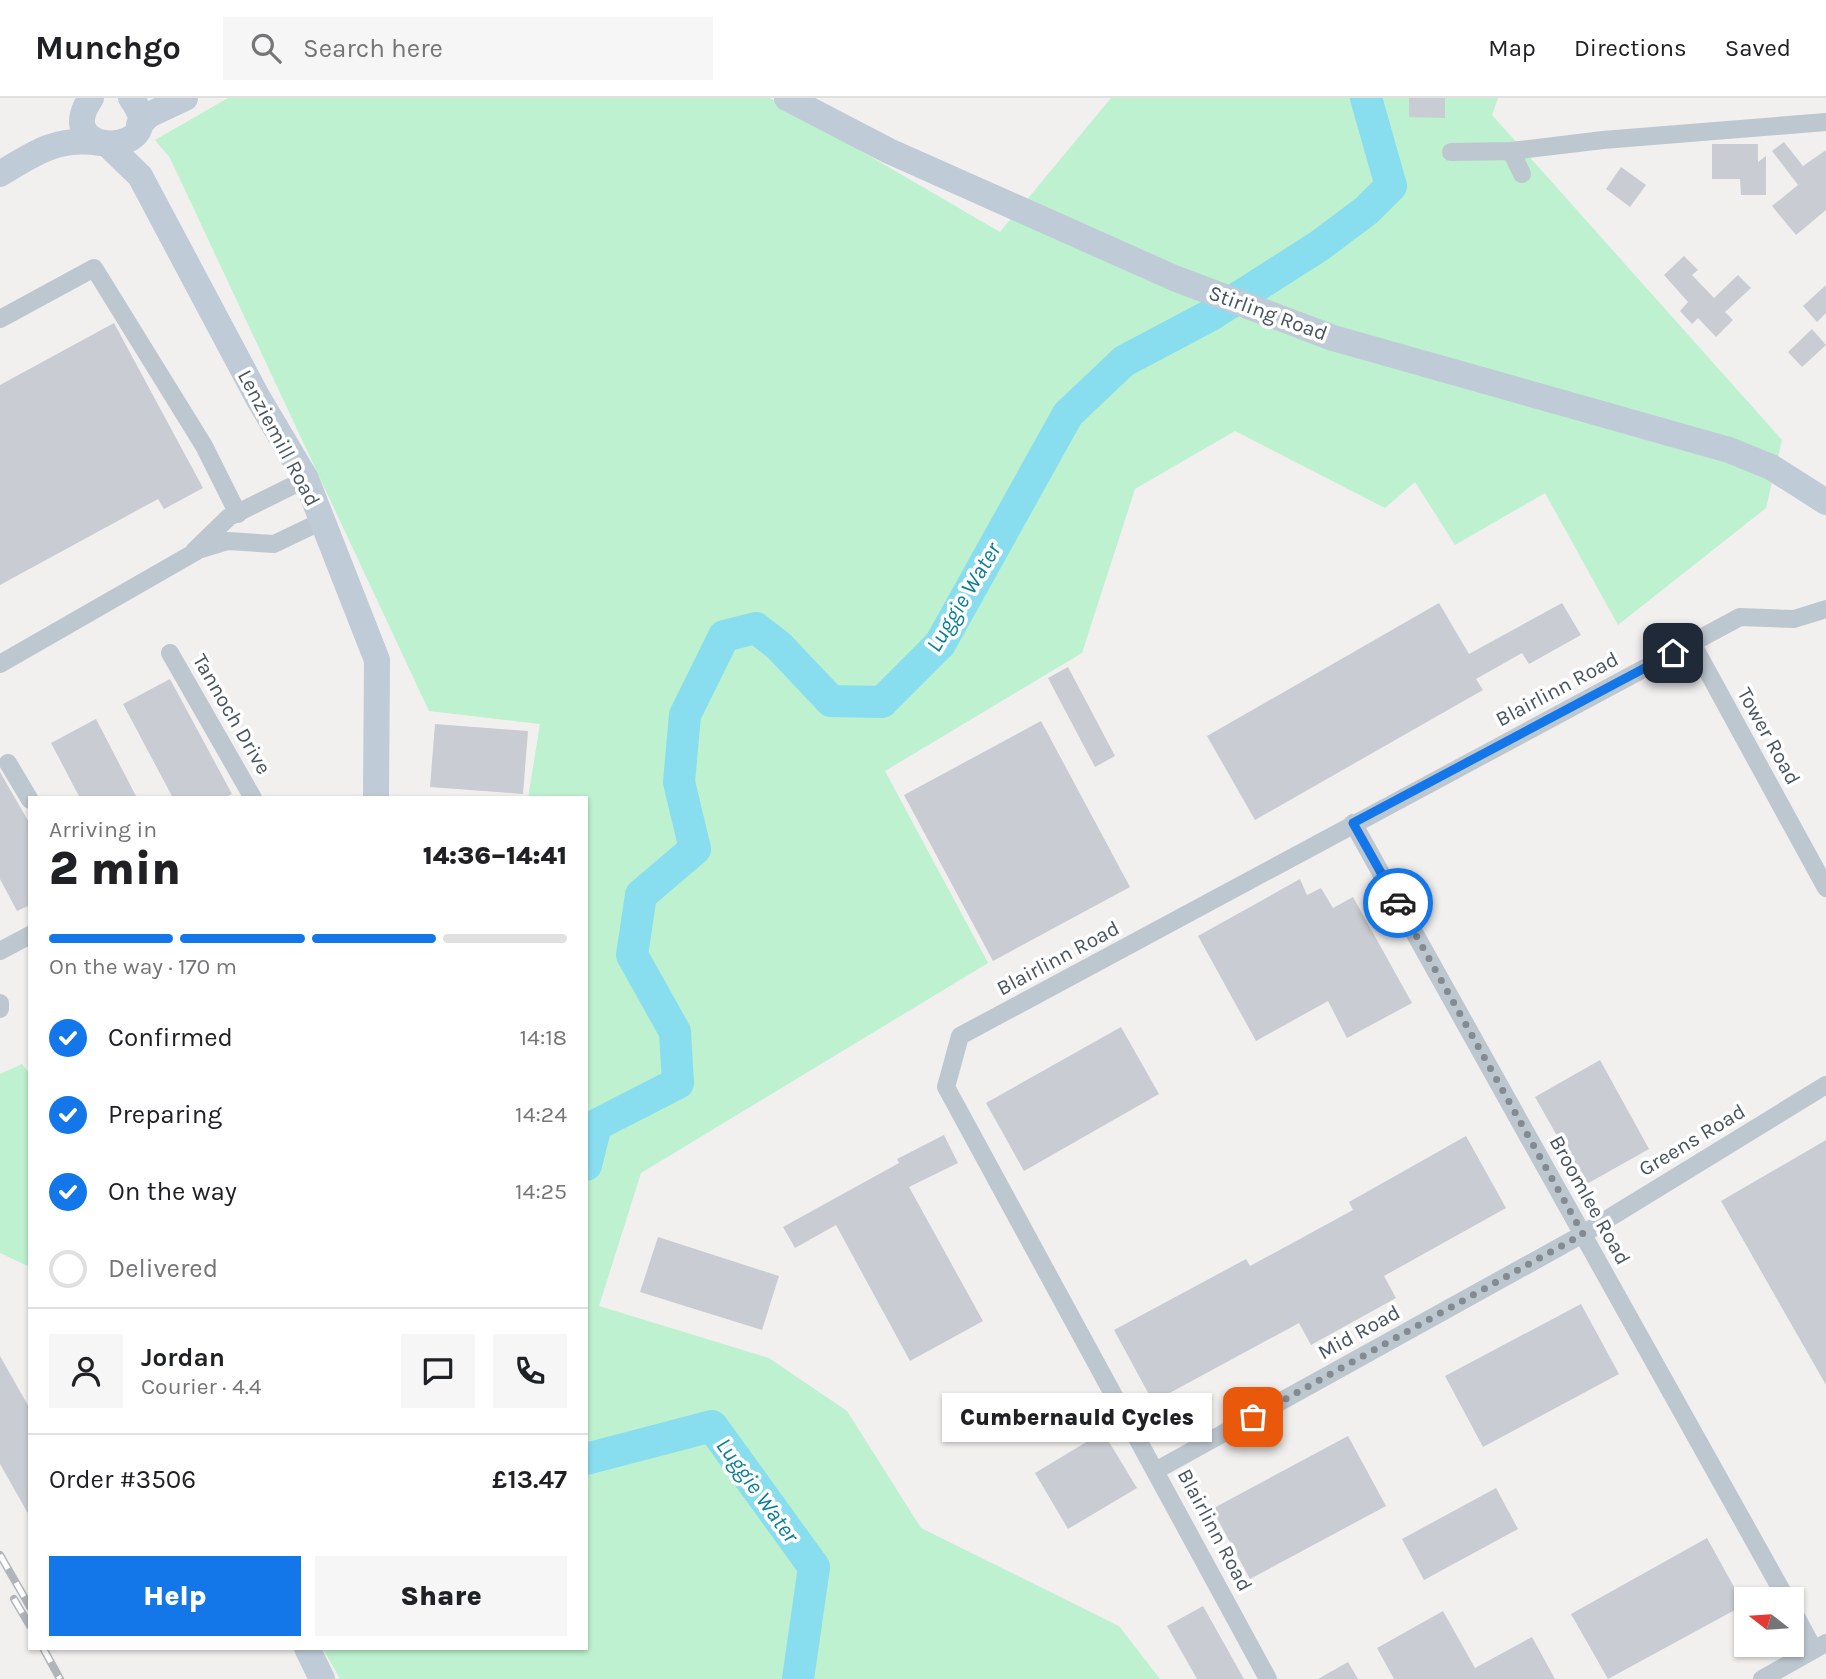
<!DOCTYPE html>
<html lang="en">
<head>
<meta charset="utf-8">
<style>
	:root { --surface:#fff; --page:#f6f6f6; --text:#202124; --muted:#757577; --line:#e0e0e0; --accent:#1377e9 }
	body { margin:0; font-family:Karla,sans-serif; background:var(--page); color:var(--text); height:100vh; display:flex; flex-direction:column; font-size:26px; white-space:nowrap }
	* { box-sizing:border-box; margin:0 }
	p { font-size:23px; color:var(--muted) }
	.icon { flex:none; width:38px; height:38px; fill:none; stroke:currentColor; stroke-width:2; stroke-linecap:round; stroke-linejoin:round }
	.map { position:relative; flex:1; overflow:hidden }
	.panel { position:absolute; left:28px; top:698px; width:560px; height:854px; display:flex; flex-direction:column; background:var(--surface); border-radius:0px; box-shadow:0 2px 5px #0004 }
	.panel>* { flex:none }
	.needle { width:46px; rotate:287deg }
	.buttons { position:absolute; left:1734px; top:1489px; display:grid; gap:14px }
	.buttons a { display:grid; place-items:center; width:70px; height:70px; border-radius:0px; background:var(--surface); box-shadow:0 2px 5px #0004; font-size:35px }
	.pin { position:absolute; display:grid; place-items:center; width:60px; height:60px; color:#fff; margin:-30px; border-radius:14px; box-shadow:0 4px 10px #0006 }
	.courier { position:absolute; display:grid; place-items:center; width:70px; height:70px; margin:-35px; border:5px solid #1377e9; border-radius:50%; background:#fff; color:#222; box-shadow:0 2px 9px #0007 }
	.bubble { position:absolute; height:49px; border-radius:0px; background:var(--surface); box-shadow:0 2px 5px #0004; font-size:23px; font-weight:800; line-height:49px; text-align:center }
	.summary em { font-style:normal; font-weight:800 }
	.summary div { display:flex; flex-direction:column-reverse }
	.summary { display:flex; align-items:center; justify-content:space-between; height:119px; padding:0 21px }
	h1 { font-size:46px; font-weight:800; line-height:52px }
	.bar { display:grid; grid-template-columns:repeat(4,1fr); gap:10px 7px; align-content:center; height:84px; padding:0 21px }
	.bar i { height:9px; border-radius:5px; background:var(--line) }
	.bar .selected { background:var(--accent) }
	.bar p { grid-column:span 4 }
	.line { display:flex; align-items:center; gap:18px; padding:0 21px; border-top:2px solid var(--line) }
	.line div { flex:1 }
	.round { display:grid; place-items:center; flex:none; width:74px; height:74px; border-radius:0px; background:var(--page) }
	ol { padding:0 21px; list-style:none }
	li { display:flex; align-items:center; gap:21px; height:77px }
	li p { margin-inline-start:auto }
	li .icon { padding:7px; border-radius:50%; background:var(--accent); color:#fff; stroke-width:4 }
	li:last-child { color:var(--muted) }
	li i { width:38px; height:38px; border:4px solid var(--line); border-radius:50% }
	.cta { display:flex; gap:14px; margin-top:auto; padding:14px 21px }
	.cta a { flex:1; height:80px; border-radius:0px; background:var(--accent); color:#fff; font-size:28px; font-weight:800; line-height:80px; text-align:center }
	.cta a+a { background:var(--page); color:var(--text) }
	header { display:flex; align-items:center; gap:42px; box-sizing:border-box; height:98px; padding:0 35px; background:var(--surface); border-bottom:2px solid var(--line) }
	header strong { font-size:33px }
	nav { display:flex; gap:38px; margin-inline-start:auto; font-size:24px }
	.search { width:490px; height:63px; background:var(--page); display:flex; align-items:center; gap:18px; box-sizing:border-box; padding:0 24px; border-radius:0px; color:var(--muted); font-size:26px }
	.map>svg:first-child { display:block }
</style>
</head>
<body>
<header>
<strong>Munchgo</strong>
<div class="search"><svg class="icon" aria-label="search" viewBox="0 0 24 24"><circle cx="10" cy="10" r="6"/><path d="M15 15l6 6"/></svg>Search here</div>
<nav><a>Map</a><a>Directions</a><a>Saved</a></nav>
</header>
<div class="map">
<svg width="1826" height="1581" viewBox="0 0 1826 1581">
	<rect width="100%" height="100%" fill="#f2efef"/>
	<path fill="#bdf1cf" d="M228,0H770L1000,134L1111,0H1498L1492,17L1782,342L1766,410L1618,527L1545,395L1455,447L1415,384L1385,410L1235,333L1135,391L1082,555L885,673L988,865L641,1075L599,1208L769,1260L847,1313L921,1430L1119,1528L1160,1581H340L323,1551L586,1550V700H528L540,626L429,613L170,60L155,42Z
		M22,966L30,976V1169L0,1155V976Z"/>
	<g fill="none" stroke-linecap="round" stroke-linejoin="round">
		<path stroke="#88ddef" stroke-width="32" d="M586,1067L596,1027L678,985L675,934L632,857L641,797L695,751L679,684L685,617L724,538L756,530L779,548L831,603L882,604L940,546L1068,316L1124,263L1211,217L1319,148L1367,112L1391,88L1366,0
			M586,1361L712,1328L814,1469L798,1581"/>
	</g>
	<path fill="#c9ccd2" d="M1409,0H1445V20L1409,19Z
		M1784,44L1803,68L1826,52V112L1796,137L1772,108L1798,87L1772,53Z
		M1712,46H1758V64L1766,58V97H1741L1740,81H1712Z
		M1621,69L1646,87L1630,109L1606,91Z
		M1684,158L1698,172L1692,177L1714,200L1738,177L1751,190L1725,214L1733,222L1716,239L1698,220L1692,226L1680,213L1688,204L1664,177Z
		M1826,187V215L1817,224L1803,208Z
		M114,225L203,390L164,411L158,401L0,487V287Z
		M1812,231L1826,247L1802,269L1788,254Z
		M1439,505L1469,556L1562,505L1581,537L1529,566L1522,555L1476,581L1483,592L1255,722L1207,638Z
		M1068,569L1115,658L1095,669L1048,580Z
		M170,581L232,696L224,700H173L123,606Z
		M96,621L137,700H80L51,645Z
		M1041,623L1130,789L993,863L904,697Z
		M435,626L528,633L523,696L430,689Z
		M0,674L30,726V807L17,813L0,781Z
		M1300,781L1307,797L1321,790L1333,810L1353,799L1412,905L1347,940L1328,903L1256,943L1198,838Z
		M1121,929L1159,996L1024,1073L986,1005Z
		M1600,962L1649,1051L1585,1087L1535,999Z
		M944,1037L958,1065L909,1089L983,1223L910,1263L836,1127L795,1150L783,1129L899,1065L897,1061Z
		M1466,1038L1506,1110L1384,1178L1396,1200L1311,1247L1299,1225L1153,1304L1114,1232L1246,1161L1250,1168L1353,1112L1349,1104Z
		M1826,1042V1287L1721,1103Z
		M658,1139L779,1178L762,1232L640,1194Z
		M1581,1206L1619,1276L1483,1349L1445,1278Z
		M0,1258L30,1311V1419L0,1366Z
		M1103,1334L1137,1390L1068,1431L1035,1375Z
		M1348,1338L1386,1408L1250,1481L1212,1411Z
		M1496,1390L1518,1431L1424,1482L1402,1441Z
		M1707,1440L1744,1507L1608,1581L1571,1516Z
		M1203,1508L1244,1581H1197L1167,1528Z
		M1443,1513L1475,1570L1532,1539L1555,1581H1394L1377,1550Z
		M1348,1564L1358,1581H1318Z"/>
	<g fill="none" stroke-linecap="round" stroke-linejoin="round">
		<path stroke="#bdc7cf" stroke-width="18" d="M1511,53L1522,76
			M1451,54L1511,53L1603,42L1826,24
			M0,221L94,170L204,348L238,416
			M194,453L229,419L306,381
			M195,453L228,443L274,446L322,423
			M1692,545L1826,790
			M170,555L253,700
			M0,566L197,453
			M8,665L30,702
			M1353,725L1787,1502
			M0,853L30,837
			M0,905V911
			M1157,1372L1583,1136L1826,987
			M1792,1511L1814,1552
			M1268,1581L946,989L960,938L1740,519L1794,521L1826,511
			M1762,1581L1826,1545"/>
		<path stroke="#bfcbd7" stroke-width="26" d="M91,0C48,62 176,59 131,0
			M787,0L889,53L1174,180L1333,240L1729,352L1771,369L1826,404
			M139,27L149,17L185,0
			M108,47L140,78L258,300L306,381L377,562L376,700
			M0,76C34,55 59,38 100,45
			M307,1550L322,1581"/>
		<defs>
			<path id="rail" d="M0,1457L30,1509
				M14,1501L30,1528
				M43,1550L60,1581"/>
		</defs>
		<use href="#rail" stroke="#b1b5ba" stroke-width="8"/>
		<use href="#rail" stroke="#fff" stroke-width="5" stroke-dasharray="16" stroke-linecap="butt"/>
	</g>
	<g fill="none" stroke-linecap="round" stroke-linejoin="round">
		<path stroke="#838a91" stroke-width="7" stroke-dasharray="0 12.6" d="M1253,1319L1583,1136L1398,805"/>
		<path stroke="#1377e9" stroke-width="9" d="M1398,805L1353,725L1673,555"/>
	</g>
	<g text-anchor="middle" stroke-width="7" stroke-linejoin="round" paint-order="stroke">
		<g font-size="21" fill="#47535e" stroke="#fff">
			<text transform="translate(1268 215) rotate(20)" y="7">Stirling Road</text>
			<text transform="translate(279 340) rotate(62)" y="7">Lenziemill Road</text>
			<text transform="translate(1557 591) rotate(-28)" y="7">Blairlinn Road</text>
			<text transform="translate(232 616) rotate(60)" y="7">Tannoch Drive</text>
			<text transform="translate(1769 638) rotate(61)" y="7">Tower Road</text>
			<text transform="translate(1058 860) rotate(-28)" y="7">Blairlinn Road</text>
			<text transform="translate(1692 1042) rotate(-31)" y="7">Greens Road</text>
			<text transform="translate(1590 1102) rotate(61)" y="7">Broomlee Road</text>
			<text transform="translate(1359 1234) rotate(-29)" y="7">Mid Road</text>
			<text transform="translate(1215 1432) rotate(62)" y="7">Blairlinn Road</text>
		</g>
		<g font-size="23" font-style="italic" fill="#087f98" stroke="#fff">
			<text transform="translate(963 499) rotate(-59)" y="8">Luggie Water</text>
			<text transform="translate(758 1392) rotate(54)" y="8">Luggie Water</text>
		</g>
	</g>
</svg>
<div class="buttons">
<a><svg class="needle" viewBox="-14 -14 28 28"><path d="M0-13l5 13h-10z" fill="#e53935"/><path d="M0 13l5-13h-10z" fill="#757577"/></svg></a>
</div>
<div class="pin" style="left:1253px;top:1319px;background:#ea580c"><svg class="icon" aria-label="bag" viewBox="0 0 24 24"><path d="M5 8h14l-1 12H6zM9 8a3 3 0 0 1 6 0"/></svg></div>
<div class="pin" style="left:1673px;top:555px;background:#1f2937"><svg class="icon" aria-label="home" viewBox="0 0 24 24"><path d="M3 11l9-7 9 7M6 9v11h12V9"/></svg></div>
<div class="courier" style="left:1398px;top:805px"><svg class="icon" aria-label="car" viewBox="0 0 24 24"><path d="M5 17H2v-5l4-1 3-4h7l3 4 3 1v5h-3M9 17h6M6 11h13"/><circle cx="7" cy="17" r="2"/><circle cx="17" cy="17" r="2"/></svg></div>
<div class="bubble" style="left:942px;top:1295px;width:270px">Cumbernauld Cycles</div>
<section class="panel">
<div class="summary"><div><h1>2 min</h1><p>Arriving in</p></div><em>14:36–14:41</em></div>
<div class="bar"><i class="selected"></i><i class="selected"></i><i class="selected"></i><i></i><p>On the way · 170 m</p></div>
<ol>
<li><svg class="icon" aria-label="check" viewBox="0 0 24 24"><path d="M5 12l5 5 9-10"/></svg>Confirmed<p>14:18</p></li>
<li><svg class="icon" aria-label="check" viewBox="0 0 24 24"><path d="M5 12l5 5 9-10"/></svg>Preparing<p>14:24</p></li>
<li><svg class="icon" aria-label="check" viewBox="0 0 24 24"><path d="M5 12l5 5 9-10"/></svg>On the way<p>14:25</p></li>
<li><i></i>Delivered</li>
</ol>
<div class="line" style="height:126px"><a class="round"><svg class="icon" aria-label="person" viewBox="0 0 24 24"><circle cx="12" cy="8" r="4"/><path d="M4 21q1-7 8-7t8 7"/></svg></a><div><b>Jordan</b><p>Courier · 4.4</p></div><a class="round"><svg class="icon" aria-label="chat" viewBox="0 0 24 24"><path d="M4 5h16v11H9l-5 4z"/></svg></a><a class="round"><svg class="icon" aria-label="phone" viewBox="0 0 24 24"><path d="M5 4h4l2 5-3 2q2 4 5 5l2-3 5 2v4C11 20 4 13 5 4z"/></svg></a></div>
<div class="line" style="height:91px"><div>Order #3506</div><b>£13.47</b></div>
<div class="cta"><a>Help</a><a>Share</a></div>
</section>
</div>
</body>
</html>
